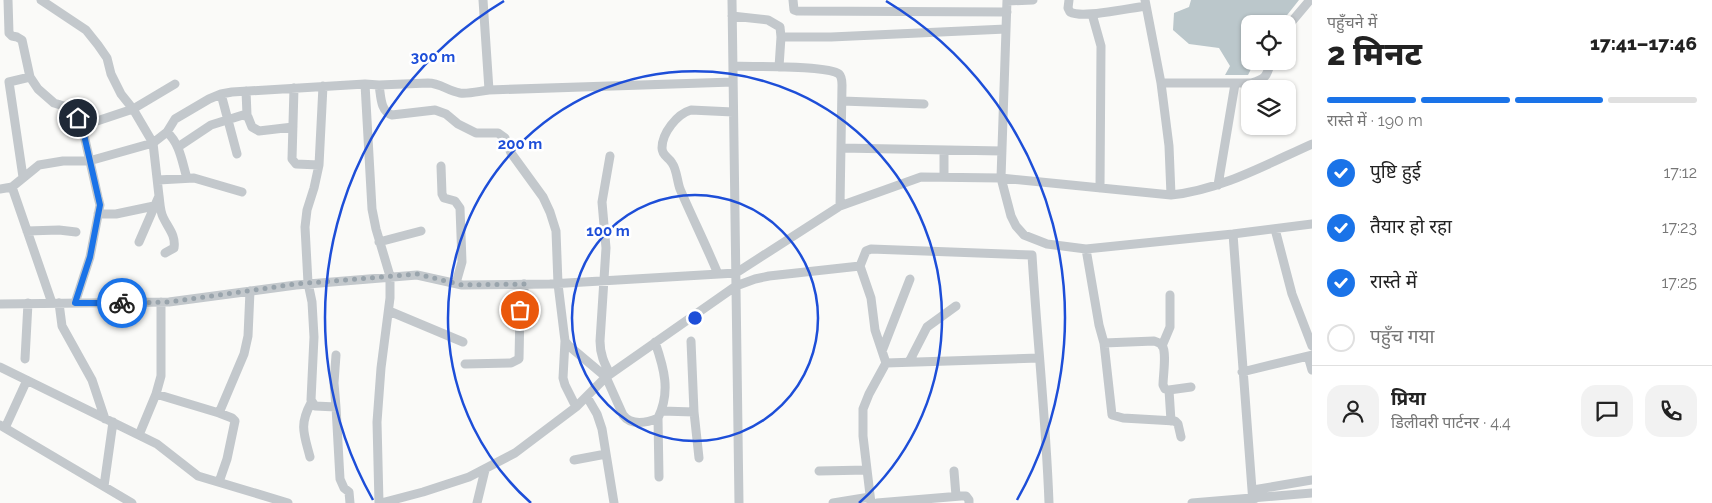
<!DOCTYPE html>
<html lang="hi">
<head>
<meta charset="utf-8">
<style>
	:root { --surface:#fff; --page:#f2f2f2; --text:#222; --muted:#767676; --line:#e0e0e0; --accent:#1a73e8 }
	body { margin:0; font-family:Raleway,"Noto Sans Devanagari",sans-serif; background:var(--page); color:var(--text); height:100vh; display:flex; flex-direction:column; font-size:19px; white-space:nowrap }
	* { box-sizing:border-box; margin:0 }
	p { font-size:16px; color:var(--muted) }
	.icon { flex:none; width:28px; height:28px; fill:none; stroke:currentColor; stroke-width:2; stroke-linecap:round; stroke-linejoin:round }
	.map { position:relative; flex:1; overflow:hidden }
	.side { display:flex; flex-direction:column; background:var(--surface); width:400px }
	.side>* { flex:none }
	.tools { position:absolute; left:1241px; top:15px; display:grid; gap:10px }
	.tools a { display:grid; place-items:center; width:55px; height:55px; border-radius:10px; background:var(--surface); box-shadow:0 1px 4px #0004; font-size:25px }
	.pin { position:absolute; display:grid; place-items:center; width:42px; height:42px; color:#fff; margin:-21px; border:2px solid #fff; border-radius:50%; box-shadow:0 1px 5px #0007 }
	.courier { position:absolute; display:grid; place-items:center; width:50px; height:50px; margin:-25px; border:4px solid #1a73e8; border-radius:50%; background:#fff; color:#222; box-shadow:0 1px 6px #0007 }
	.summary em { font-style:normal; font-weight:800 }
	.summary div { display:flex; flex-direction:column-reverse }
	.summary { display:flex; align-items:center; justify-content:space-between; height:85px; padding:0 15px }
	h1 { font-size:32px; font-weight:800; line-height:38px }
	.bar { display:grid; grid-template-columns:repeat(4,1fr); gap:8px 5px; align-content:center; height:60px; padding:0 15px }
	.bar i { height:6px; border-radius:4px; background:var(--line) }
	.bar .on { background:var(--accent) }
	.bar p { grid-column:span 4 }
	.line { display:flex; align-items:center; gap:12px; padding:0 15px; border-top:1px solid var(--line) }
	.line div { flex:1 }
	.round { display:grid; place-items:center; flex:none; width:52px; height:52px; border-radius:15px; background:var(--page) }
	ol { padding:0 15px; list-style:none }
	li { display:flex; align-items:center; gap:15px; height:55px }
	li p { margin-inline-start:auto }
	li .icon { padding:5px; border-radius:50%; background:var(--accent); color:#fff; stroke-width:4 }
	li:last-child { color:var(--muted) }
	li i { width:28px; height:28px; border:2px solid var(--line); border-radius:50% }
	main { display:flex; flex:1; min-height:0 }
	.map>svg:first-child { display:block }
</style>
</head>
<body>
<main>
<div class="map">
<svg width="1312" height="503" viewBox="0 0 1312 503">
	<rect width="100%" height="100%" fill="#fafaf8"/>
	<path fill="#bbc7cb" d="M1191,0H1299L1280,24H1250V61H1255L1248,75H1225L1230,66L1219,48L1189,44L1173,30L1174,13L1189,7Z"/>
	<g fill="none" stroke-linecap="round" stroke-linejoin="round">
		<path stroke="#c3c8cc" stroke-width="9" d="M8,0L9,33L12,36L17,37L22,40L30,77
			M41,0L86,30L98,45L107,58L111,74L121,94L133,109L153,143L159,196L139,242
			M483,0L489,90
			M732,0L739,503
			M793,0L794,10L797,11L1007,12
			M1007,0L1001,178L1011,216L1016,226L1024,235L1047,244L1086,249L1233,234L1312,224
			M1069,0L1068,8L1070,12C1083,19 1129,8 1146,6
			M1145,0L1161,83L1169,146L1171,195
			M1007,1L1033,0
			M1092,14L1101,46L1100,188
			M732,16L768,20L780,27L781,37H831L1006,29
			M1288,26L1310,0
			M733,66C750,67 828,65 839,74C842,77 842,81 842,85L840,206
			M779,67L781,37
			M1161,83H1251C1266,79 1267,76 1271,61
			M365,84L372,209L376,229L390,276V298L381,368L377,422L379,503
			M379,85C381,96 380,111 392,115L435,110L446,114L458,124L476,133H498L505,138L511,153L543,197L550,212L556,231L558,284L565,341L569,346L606,377L623,415C631,426 647,423 658,418C671,392 664,368 655,342
			M323,86L319,165L314,188L307,210L305,227L308,283L312,302L314,337L311,400L315,406L336,407L340,479L344,488L349,492L350,503
			M294,88L292,159L296,164L319,165
			M246,91L247,115
			M221,94L237,154
			M842,101L924,104
			M82,126L133,109L175,84
			M167,132C180,144 182,162 187,178
			M178,147L211,125L243,115L248,117L252,127L259,131L293,127
			M841,148L1002,151
			M610,156L602,202L606,248L600,341C600,354 604,363 610,374
			M441,166L442,194L444,198L455,201L460,208L462,262L456,283
			M23,177L9,82L30,77L38,89L54,103L67,107L78,118L82,126L98,197L100,205L90,257L75,303
			M944,177V150
			M158,180L194,178L242,192
			M1218,185L1235,84
			M12,187L52,303
			M0,189L12,187L39,165L63,161H89L153,143L167,132L175,119L209,99L221,94L232,92L365,84L379,85L428,83C440,83 448,91 460,93C469,94 480,91 489,90L733,82
			M159,196C160,203 160,211 163,217C168,228 176,235 174,248L165,253
			M98,214H116L154,206
			M1275,229L1292,294L1312,346
			M27,231L59,230L76,232
			M1233,234L1253,503
			M379,242L421,231
			M1086,249L1099,325L1104,343L1112,415L1123,418L1175,421L1178,424L1181,437
			M860,266L871,298L875,330L886,363L869,394L863,409V436L871,503
			M718,274C706,245 692,217 680,189C677,181 677,170 672,163C669,157 662,156 662,148C662,133 677,114 691,110L733,112
			M59,303L62,326L92,380L105,419
			M0,304L169,302L296,285L417,275L462,285L550,284L736,273L840,206L921,177L1001,178L1171,195C1221,190 1267,164 1312,144
			M389,311L463,342
			M565,341L563,378L565,385L576,407
			M691,341L694,412L699,458
			M1104,343L1154,341C1157,342 1160,343 1162,345C1167,352 1163,376 1163,385L1165,389L1169,390L1191,387
			M1162,346L1170,327V295
			M882,351L910,279
			M1308,356L1312,370
			M25,359L28,303
			M909,362L927,327L956,306
			M886,363L1039,358
			M465,364L511,363L519,359L520,310L524,295V284
			M0,367L157,444L198,476L288,503
			M1242,372L1312,355
			M1169,390L1171,421
			M156,394L161,376V302
			M587,397L597,414L602,429L614,503
			M336,407L334,383L336,355
			M662,411L694,412
			M219,413L232,418L235,421L227,459L219,482
			M658,418L659,477
			M0,425L132,503
			M5,428L27,380
			M139,435L156,394L219,413L244,354L248,336L250,291
			M310,457C304,434 299,425 311,403
			M574,460L606,454
			M819,471L867,470
			M954,471L956,496
			M104,486L113,422
			M1253,490L1312,480
			M381,503L423,492L469,477L515,453L576,407L606,377L736,286L755,279L769,276L860,266L866,251L871,249L1032,255C1037,337 1046,420 1049,503
			M477,503L485,470
			M833,503L870,497
			M877,503L961,496H966L969,500V503
			M1192,503L1312,493"/>
	</g>
	<g fill="none" stroke-linecap="round" stroke-linejoin="round">
		<path stroke="#99a4ac" stroke-width="5" stroke-dasharray="0 9" d="M122,303L169,302L296,284L417,274L462,285L524,284V295L520,310"/>
		<path stroke="#1a73e8" stroke-width="6" d="M78,118L82,126L100,205L90,257L75,303H122"/>
	</g>
	<g fill="none" stroke="#1d4ed8" stroke-width="2.5">
		<circle cx="695" cy="318" r="123"/>
		<path d="M531 503A247 247 0 1 1 859 503"/>
		<path d="M373 500A370 370 0 0 1 504 1M886 1A370 370 0 0 1 1017 500"/>
	</g>
	<circle cx="695" cy="318" r="8" fill="#1d4ed8" stroke="#fff" stroke-width="2.5"/>
	<g font-size="15" text-anchor="middle" font-weight="bold" fill="#1d4ed8" stroke="#fff" stroke-width="5" stroke-linejoin="round" paint-order="stroke">
		<text x="433" y="62">300 m</text>
		<text x="520" y="149">200 m</text>
		<text x="608" y="236">100 m</text>
	</g>
</svg>
<div class="tools">
<a><svg class="icon" aria-label="locate" viewBox="0 0 24 24"><circle cx="12" cy="12" r="6"/><path d="M12 2v4M12 18v4M2 12h4M18 12h4"/></svg></a>
<a><svg class="icon" aria-label="layers" viewBox="0 0 24 24"><path d="M12 4l9 5-9 5-9-5zM3 14l9 5 9-5"/></svg></a>
</div>
<div class="pin" style="left:520px;top:310px;background:#ea580c"><svg class="icon" aria-label="bag" viewBox="0 0 24 24"><path d="M5 8h14l-1 12H6zM9 8a3 3 0 0 1 6 0"/></svg></div>
<div class="pin" style="left:78px;top:118px;background:#1f2937"><svg class="icon" aria-label="home" viewBox="0 0 24 24"><path d="M3 11l9-7 9 7M6 9v11h12V9"/></svg></div>
<div class="courier" style="left:122px;top:303px"><svg class="icon" aria-label="bike" viewBox="0 0 24 24"><circle cx="6" cy="16" r="4"/><circle cx="18" cy="16" r="4"/><path d="M6 16l4-8h5l3 8M10 8l3 8H6M13 5h3"/></svg></div>
</div>
<section class="side">
<div class="summary"><div><h1>2 मिनट</h1><p>पहुँचने में</p></div><em>17:41–17:46</em></div>
<div class="bar"><i class="on"></i><i class="on"></i><i class="on"></i><i></i><p>रास्ते में · 190 m</p></div>
<ol>
<li><svg class="icon" aria-label="check" viewBox="0 0 24 24"><path d="M5 12l5 5 9-10"/></svg>पुष्टि हुई<p>17:12</p></li>
<li><svg class="icon" aria-label="check" viewBox="0 0 24 24"><path d="M5 12l5 5 9-10"/></svg>तैयार हो रहा<p>17:23</p></li>
<li><svg class="icon" aria-label="check" viewBox="0 0 24 24"><path d="M5 12l5 5 9-10"/></svg>रास्ते में<p>17:25</p></li>
<li><i></i>पहुँच गया</li>
</ol>
<div class="line" style="height:90px"><a class="round"><svg class="icon" aria-label="person" viewBox="0 0 24 24"><circle cx="12" cy="8" r="4"/><path d="M4 21q1-7 8-7t8 7"/></svg></a><div><b>प्रिया</b><p>डिलीवरी पार्टनर · 4.4</p></div><a class="round"><svg class="icon" aria-label="chat" viewBox="0 0 24 24"><path d="M4 5h16v11H9l-5 4z"/></svg></a><a class="round"><svg class="icon" aria-label="phone" viewBox="0 0 24 24"><path d="M5 4h4l2 5-3 2q2 4 5 5l2-3 5 2v4C11 20 4 13 5 4z"/></svg></a></div>
</section>
</main>
</body>
</html>
